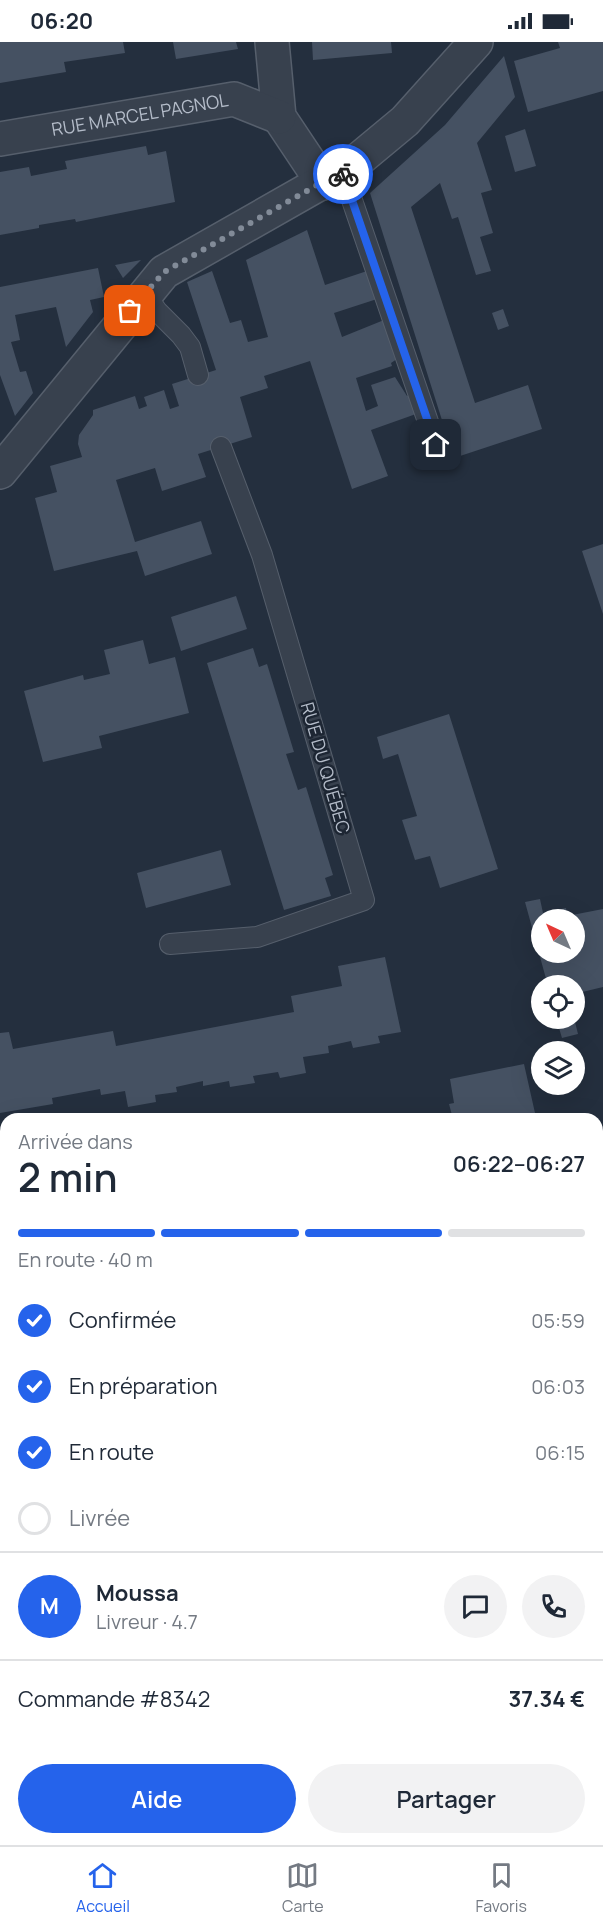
<!DOCTYPE html>
<html lang="fr">
<head>
<meta charset="utf-8">
<style>
	:root { --surface:#fff; --page:#f2f2f3; --text:#1f2937; --muted:#747a83; --line:#e0e1e3; --accent:#2563eb }
	body { margin:0; font-family:Manrope,sans-serif; background:var(--page); color:var(--text); height:100vh; display:flex; flex-direction:column; font-size:22px; white-space:nowrap }
	* { box-sizing:border-box; margin:0 }
	p { font-size:20px; color:var(--muted) }
	.icon { flex:none; width:33px; height:33px; fill:none; stroke:currentColor; stroke-width:2; stroke-linecap:round; stroke-linejoin:round }
	.map { position:relative; flex:1; overflow:hidden }
	.details { position:absolute; left:0px; top:1071px; width:603px; height:732px; display:flex; flex-direction:column; background:var(--surface); border-radius:18px 18px 0 0; box-shadow:0 6px 24px #0002 }
	.details>* { flex:none }
	.needle { width:39px; rotate:316deg }
	.buttons { position:absolute; left:531px; top:867px; display:grid; gap:12px }
	.buttons a { display:grid; place-items:center; width:54px; height:54px; border-radius:50%; background:var(--surface); box-shadow:0 6px 24px #0002; font-size:30px }
	.pin { position:absolute; display:grid; place-items:center; width:51px; height:51px; color:#fff; margin:-26px; border-radius:12px; box-shadow:0 3px 9px #0006 }
	.courier { position:absolute; display:grid; place-items:center; width:60px; height:60px; margin:-30px; border:4px solid #2563eb; border-radius:50%; background:#fff; color:#222; box-shadow:0 2px 8px #0007 }
	.head em { font-style:normal; font-weight:600 }
	.head div { display:flex; flex-direction:column-reverse }
	.head { display:flex; align-items:center; justify-content:space-between; height:102px; padding:0 18px }
	h1 { font-size:39px; font-weight:600; line-height:45px }
	.bar { display:grid; grid-template-columns:repeat(4,1fr); gap:9px 6px; align-content:center; height:72px; padding:0 18px }
	.bar i { height:8px; border-radius:4px; background:var(--line) }
	.bar .active { background:var(--accent) }
	.bar p { grid-column:span 4 }
	.line { display:flex; align-items:center; gap:15px; padding:0 18px; border-top:2px solid var(--line) }
	.line div { flex:1 }
	.round { display:grid; place-items:center; flex:none; width:63px; height:63px; border-radius:32px; background:var(--page) }
	ol { padding:0 18px; list-style:none }
	li { display:flex; align-items:center; gap:18px; height:66px }
	li p { margin-inline-start:auto }
	li .icon { padding:6px; border-radius:50%; background:var(--accent); color:#fff; stroke-width:4 }
	li:last-child { color:var(--muted) }
	li i { width:33px; height:33px; border:3px solid var(--line); border-radius:50% }
	.button { display:flex; gap:12px; margin-top:auto; padding:12px 18px }
	.button a { flex:1; height:69px; border-radius:36px; background:var(--accent); color:#fff; font-size:24px; font-weight:600; line-height:69px; text-align:center }
	.button a+a { background:var(--page); color:var(--text) }
	.status { display:flex; justify-content:space-between; align-items:center; height:42px; padding:0 30px; background:var(--surface); direction:ltr }
	.status svg { height:16px; fill:currentColor }
	.tab-bar { display:flex; justify-content:space-around; align-items:center; height:84px; border-top:2px solid var(--line); background:var(--surface); font-size:16px; color:var(--muted) }
	.tab-bar a { display:grid; justify-items:center; gap:3px }
	.tab-bar .active { color:var(--accent) }
	.map>svg:first-child { display:block }
</style>
</head>
<body>
<div class="status"><b>06:20</b><svg viewBox="0 0 49 12"><path d="M0 12V9h3v3zM5 12V6h3v6zM10 12V3h3v9zM15 12V0h3v12zM26 1h20v11H26zM47 4h2v5h-2z"/></svg></div>
<div class="map">
<svg width="603" height="1803" viewBox="0 0 603 1803">
	<rect width="100%" height="100%" fill="#242f3e"/>
	<path fill="#263c3f" d="M6,1412V1668H0V1423Z
		M223,1797H271L272,1803H225Z"/>
	<path fill="#455162" fill-rule="evenodd" d="M0,0H123L125,11L64,20L66,30L0,41Z
		M173,0H236L238,7L176,17Z
		M312,0H391L392,11L313,18Z
		M558,0H603V49L528,70L514,19L560,6Z
		M504,14L515,55L477,101L492,148L481,151L493,191L480,195L491,229L476,233L458,175L452,177L440,141L411,165L475,361L528,343L542,387L454,416L370,151L445,83Z
		M525,87L536,124L515,130L505,94Z
		M146,104L148,113L166,109L175,160L76,180L75,177L39,183V186L0,193V130L29,125L31,134L67,127L65,119Z
		M307,188L325,243L367,229L377,257L334,271L342,295L384,278L397,317L391,321L392,324L356,336L366,369L378,364L371,343L395,335L407,354L409,353L416,372L371,388L388,434L352,447L310,319L264,334L268,346L240,355L252,395L198,412L206,435L162,449L155,426L116,438L135,500L201,479L212,512L145,534L137,509L54,529L35,456L57,450L50,424L82,415L78,402L79,393L93,373V368L135,354L139,367L147,364L144,355L164,348L170,367L179,364L172,342L216,328L187,240L212,229L230,281L241,278L248,300L268,295L246,218Z
		M141,218L123,236L115,223Z
		M98,226L104,255L90,258L93,270L66,305L56,265L15,273L20,298L11,300L20,330L26,329L33,351L15,374L0,333V245Z
		M503,267L509,284L498,288L492,271Z
		M603,502V572L582,509Z
		M236,554L247,587L181,609L171,575Z
		M143,598L149,622L175,615L189,671L99,694L102,706L43,720L24,649L83,633L84,638L110,632L104,608Z
		M253,606L259,625L267,622L294,710L286,712L298,748L306,745L333,833L325,836L331,854L284,868L207,621Z
		M449,672L498,827L440,846L430,814L415,818L402,778L417,774L398,712L383,717L377,695Z
		M221,808L231,843L146,866L137,831Z
		M540,857L543,871L566,866L567,874L603,867V945L574,952V944H548L525,860ZM542,878H574V910H542Z
		M385,915L401,990L378,994L380,1001L353,1006L351,999L328,1004L329,1011L303,1015L306,1031L280,1036L278,1030L253,1034L255,1041L230,1045L229,1039L203,1044V1039L176,1045L177,1050L155,1053L156,1060L128,1065L125,1049L101,1053L100,1047L52,1056L53,1062L0,1071V991L9,990L13,1007L113,989L116,1004L294,970L291,954L342,944L338,924Z
		M556,976H574L578,992L562,996Z
		M524,1022L535,1071L517,1075L518,1077H453L449,1062L454,1061L450,1037Z
		M603,1454V1508L597,1510V1455Z
		M603,1614V1675L597,1676V1615Z
		M126,1797H195V1803H126Z"/>
	<g fill="none" stroke-linecap="round" stroke-linejoin="round">
		<defs>
			<path id="service" d="M342,129L436,403
				M145,252L157,269L181,293L190,305L198,333
				M170,902L257,895L364,858L262,513L221,405"/>
			<g id="minor">
				<path d="M272,0L279,75L323,141"/>
				<path id="s1" d="M0,97L234,57L279,75"/>
				<path d="M0,430L164,230L352,123L405,79L476,0"/>
				<path d="M0,1151L6,1150"/>
				<path d="M597,1745L603,1744"/>
				<path d="M421,1803L431,1797"/>
			</g>
		</defs>
		<use href="#service" stroke="#565f6c" stroke-width="22"/>
		<use href="#minor" stroke="#565f6c" stroke-width="36"/>
		<use href="#service" stroke="#38414e" stroke-width="20"/>
		<use href="#minor" stroke="#38414e" stroke-width="33"/>
	</g>
	<g fill="none" stroke-linecap="round" stroke-linejoin="round">
		<path stroke="#828b98" stroke-width="6" stroke-dasharray="0 10.8" d="M130,269L164,230L342,129L343,132"/>
		<path stroke="#2563eb" stroke-width="8" d="M343,132L436,403"/>
	</g>
	<g text-anchor="middle" stroke-width="5" stroke-linejoin="round" paint-order="stroke">
		<g font-size="18" fill="#b4bcc9" stroke="#1d2633">
			<text dy="6" stroke="none"><textPath href="#s1" startOffset="142">RUE MARCEL PAGNOL</textPath></text>
			<text transform="translate(325 726) rotate(74)" y="6">RUE DU QUÉBEC</text>
		</g>
	</g>
</svg>
<div class="buttons">
<a><svg class="needle" viewBox="-14 -14 28 28"><path d="M0-13l5 13h-10z" fill="#e53935"/><path d="M0 13l5-13h-10z" fill="#747a83"/></svg></a>
<a><svg class="icon" aria-label="locate" viewBox="0 0 24 24"><circle cx="12" cy="12" r="6"/><path d="M12 2v4M12 18v4M2 12h4M18 12h4"/></svg></a>
<a><svg class="icon" aria-label="layers" viewBox="0 0 24 24"><path d="M12 4l9 5-9 5-9-5zM3 14l9 5 9-5"/></svg></a>
</div>
<div class="pin" style="left:130px;top:269px;background:#ea580c"><svg class="icon" aria-label="bag" viewBox="0 0 24 24"><path d="M5 8h14l-1 12H6zM9 8a3 3 0 0 1 6 0"/></svg></div>
<div class="pin" style="left:436px;top:403px;background:#1f2937"><svg class="icon" aria-label="home" viewBox="0 0 24 24"><path d="M3 11l9-7 9 7M6 9v11h12V9"/></svg></div>
<div class="courier" style="left:343px;top:132px"><svg class="icon" aria-label="bike" viewBox="0 0 24 24"><circle cx="6" cy="16" r="4"/><circle cx="18" cy="16" r="4"/><path d="M6 16l4-8h5l3 8M10 8l3 8H6M13 5h3"/></svg></div>
<section class="details">
<div class="head"><div><h1>2 min</h1><p>Arrivée dans</p></div><em>06:22–06:27</em></div>
<div class="bar"><i class="active"></i><i class="active"></i><i class="active"></i><i></i><p>En route · 40 m</p></div>
<ol>
<li><svg class="icon" aria-label="check" viewBox="0 0 24 24"><path d="M5 12l5 5 9-10"/></svg>Confirmée<p>05:59</p></li>
<li><svg class="icon" aria-label="check" viewBox="0 0 24 24"><path d="M5 12l5 5 9-10"/></svg>En préparation<p>06:03</p></li>
<li><svg class="icon" aria-label="check" viewBox="0 0 24 24"><path d="M5 12l5 5 9-10"/></svg>En route<p>06:15</p></li>
<li><i></i>Livrée</li>
</ol>
<div class="line" style="height:108px"><b class="round" style="background:var(--accent);color:#fff">M</b><div><b>Moussa</b><p>Livreur · 4.7</p></div><a class="round"><svg class="icon" aria-label="chat" viewBox="0 0 24 24"><path d="M4 5h16v11H9l-5 4z"/></svg></a><a class="round"><svg class="icon" aria-label="phone" viewBox="0 0 24 24"><path d="M5 4h4l2 5-3 2q2 4 5 5l2-3 5 2v4C11 20 4 13 5 4z"/></svg></a></div>
<div class="line" style="height:78px"><div>Commande #8342</div><b>37.34 €</b></div>
<div class="button"><a>Aide</a><a>Partager</a></div>
</section>
</div>
<nav class="tab-bar">
<a class="active"><svg class="icon" aria-label="home" viewBox="0 0 24 24"><path d="M3 11l9-7 9 7M6 9v11h12V9"/></svg>Accueil</a>
<a><svg class="icon" aria-label="map" viewBox="0 0 24 24"><path d="M3 6l6-2 6 2 6-2v14l-6 2-6-2-6 2zM9 4v14M15 6v14"/></svg>Carte</a>
<a><svg class="icon" aria-label="saved" viewBox="0 0 24 24"><path d="M7 4h10v16l-5-4-5 4z"/></svg>Favoris</a>
</nav>
</body>
</html>
